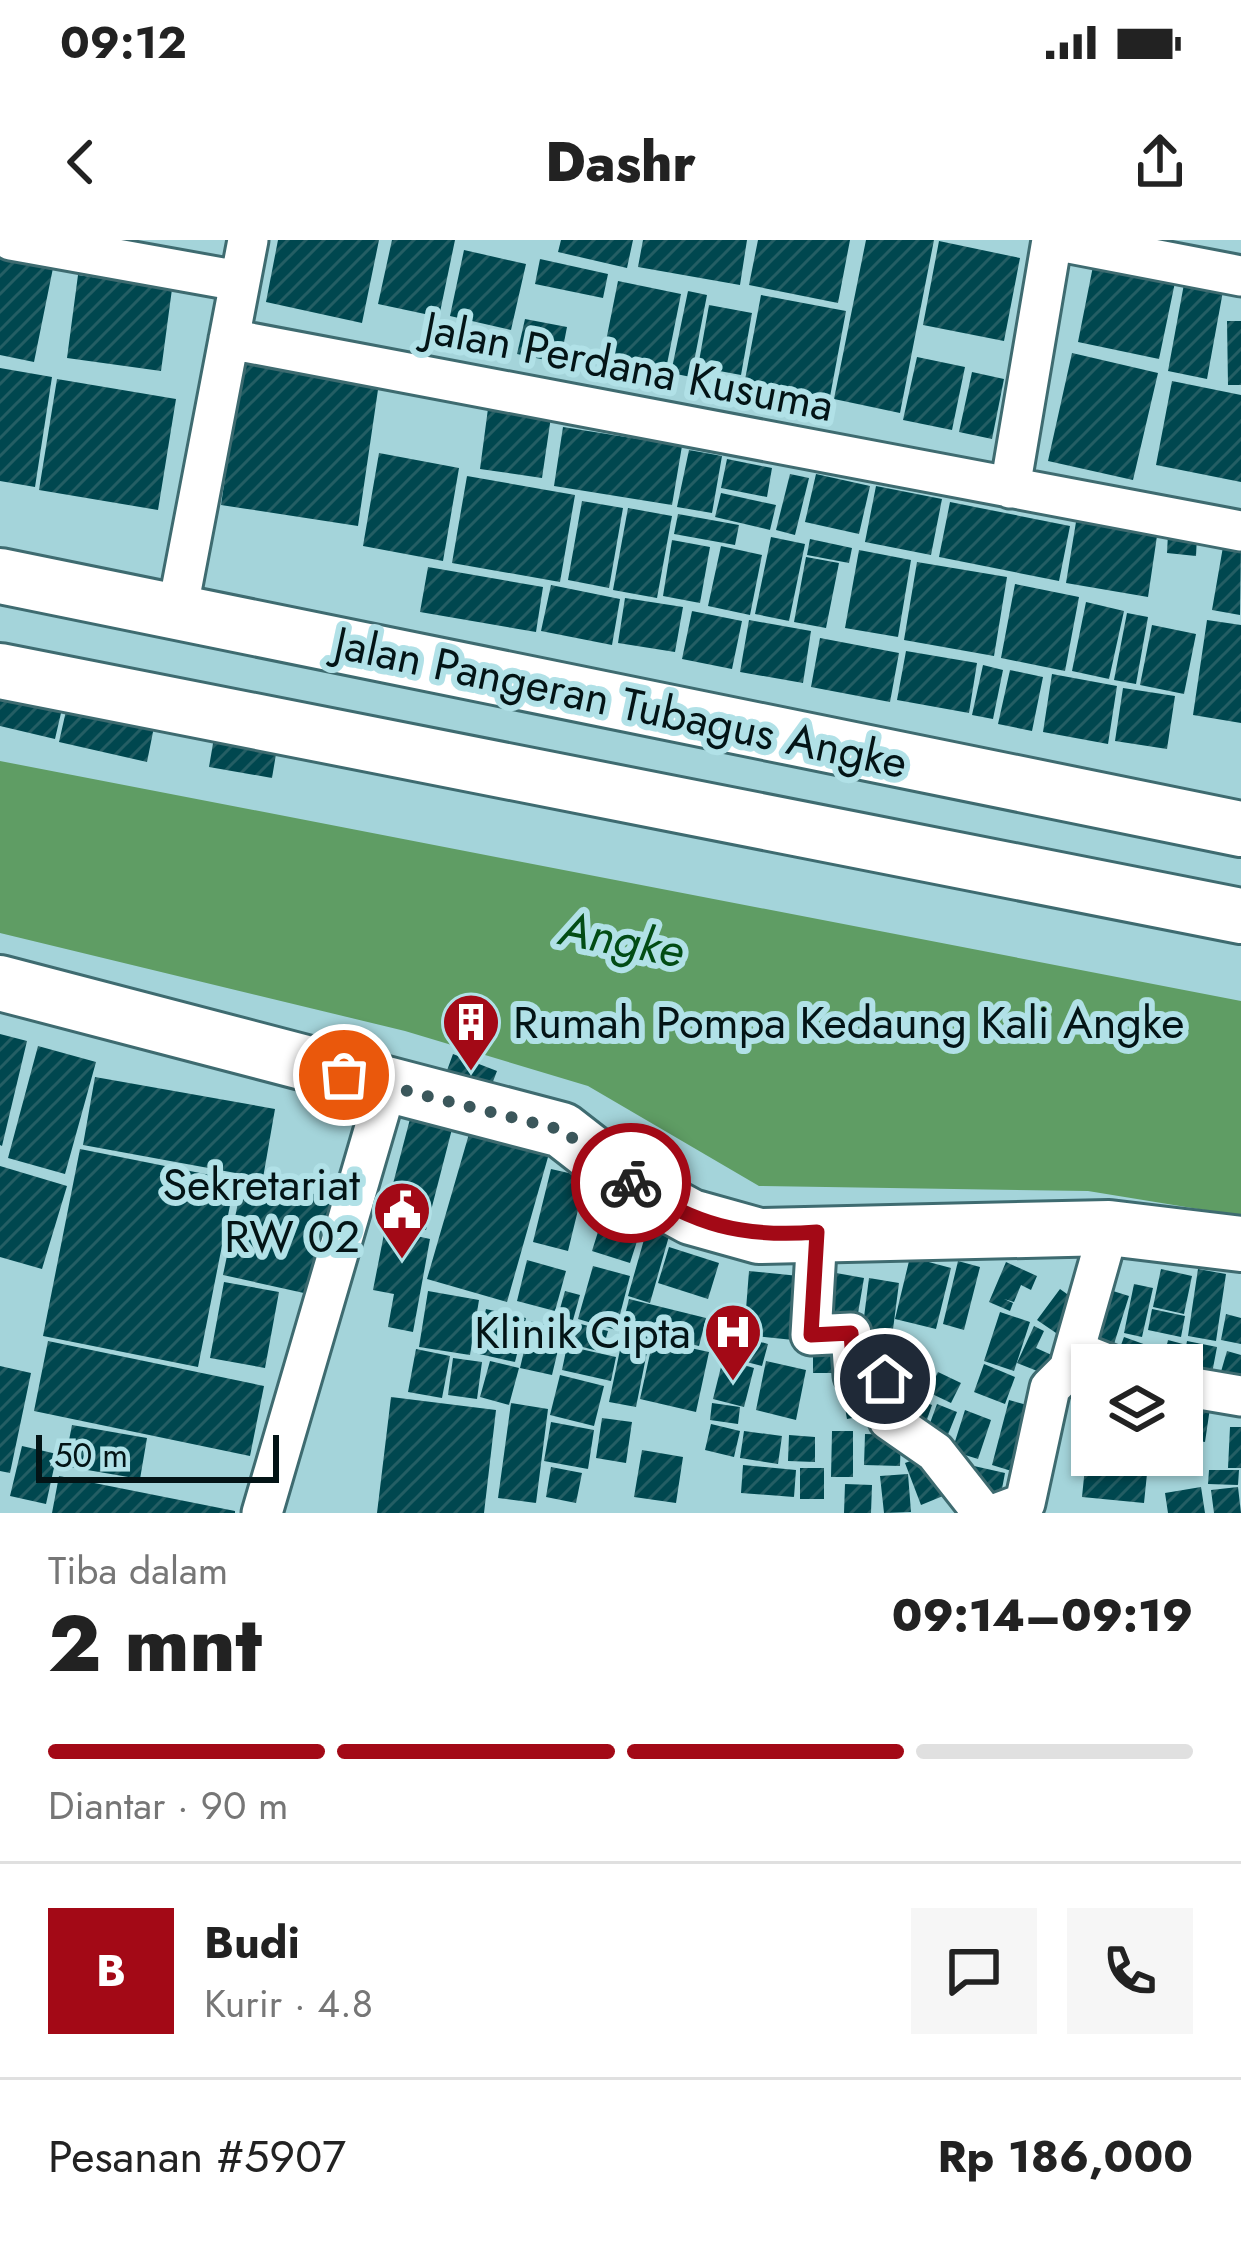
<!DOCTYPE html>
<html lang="id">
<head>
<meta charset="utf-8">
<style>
	:root { --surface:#fff; --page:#f6f6f6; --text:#222; --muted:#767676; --line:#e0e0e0; --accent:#a30916 }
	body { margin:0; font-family:Jost,sans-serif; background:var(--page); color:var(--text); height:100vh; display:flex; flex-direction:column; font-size:45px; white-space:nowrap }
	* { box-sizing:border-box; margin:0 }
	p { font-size:39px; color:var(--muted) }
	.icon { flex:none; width:66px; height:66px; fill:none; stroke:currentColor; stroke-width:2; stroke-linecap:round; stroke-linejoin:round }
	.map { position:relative; height:1273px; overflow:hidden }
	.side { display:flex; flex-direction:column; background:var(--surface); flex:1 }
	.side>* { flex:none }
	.fabs { position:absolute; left:1071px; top:1104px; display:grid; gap:24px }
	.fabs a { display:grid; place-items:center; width:132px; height:132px; border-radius:0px; background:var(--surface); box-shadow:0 3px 9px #0004; font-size:60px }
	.scale { position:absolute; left:36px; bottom:30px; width:243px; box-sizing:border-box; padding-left:12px; border:6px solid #031416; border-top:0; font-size:33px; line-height:42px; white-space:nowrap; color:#031416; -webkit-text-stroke:9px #b1e1e7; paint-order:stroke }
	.pin { position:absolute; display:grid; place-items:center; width:102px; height:102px; color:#fff; margin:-51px; border:6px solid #fff; border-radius:50%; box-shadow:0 3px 12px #0007 }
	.courier { position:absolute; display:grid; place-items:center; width:120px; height:120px; margin:-60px; border:9px solid #a30916; border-radius:50%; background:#fff; color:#222; box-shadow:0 3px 15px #0007 }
	.overview em { font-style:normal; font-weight:800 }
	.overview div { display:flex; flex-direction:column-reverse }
	.overview { display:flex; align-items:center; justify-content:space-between; height:204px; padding:0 48px }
	h1 { font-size:78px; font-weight:800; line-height:90px }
	.bar { display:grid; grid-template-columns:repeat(4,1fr); gap:18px 12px; align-content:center; height:144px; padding:0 48px }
	.bar i { height:15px; border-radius:9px; background:var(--line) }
	.bar .active { background:var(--accent) }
	.bar p { grid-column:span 4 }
	.line { display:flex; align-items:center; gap:30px; padding:0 48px; border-top:3px solid var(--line) }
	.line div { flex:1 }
	.round { display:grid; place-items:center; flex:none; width:126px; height:126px; border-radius:0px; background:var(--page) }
	.status { display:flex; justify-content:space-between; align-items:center; height:84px; padding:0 60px; background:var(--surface); direction:ltr }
	.status svg { height:33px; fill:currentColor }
	header { display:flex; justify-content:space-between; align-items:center; height:156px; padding:0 48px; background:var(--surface); font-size:54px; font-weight:800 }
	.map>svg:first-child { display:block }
</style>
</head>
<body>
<div class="status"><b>09:12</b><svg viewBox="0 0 49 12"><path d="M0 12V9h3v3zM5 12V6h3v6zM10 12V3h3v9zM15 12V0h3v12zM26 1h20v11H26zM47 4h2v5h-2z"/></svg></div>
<header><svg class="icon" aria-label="back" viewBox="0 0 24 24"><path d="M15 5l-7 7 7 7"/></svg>Dashr<svg class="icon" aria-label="share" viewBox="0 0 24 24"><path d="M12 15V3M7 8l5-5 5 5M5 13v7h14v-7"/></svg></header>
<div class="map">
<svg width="1241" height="1273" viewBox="0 0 1241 1273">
	<defs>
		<pattern id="building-hatch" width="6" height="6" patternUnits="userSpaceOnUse" patternTransform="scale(3)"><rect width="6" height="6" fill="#00474f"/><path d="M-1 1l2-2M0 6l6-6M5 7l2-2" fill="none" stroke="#245e64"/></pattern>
	</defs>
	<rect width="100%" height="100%" fill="#a4d4da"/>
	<path fill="#5f9d64" d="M0,521L1241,761V976L1088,951L759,946L588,846L405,791L0,693Z"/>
	<path fill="url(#building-hatch)" d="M278,0H379L362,83L266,62Z
		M392,0H455L439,77L378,64Z
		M561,0H633L627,28L558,12Z
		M643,0H747L740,45L638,27Z
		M758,0H850L838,63L749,45Z
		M866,0H934L900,173L834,159Z
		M939,1L1020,18L1004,101L923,85Z
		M464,10L526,24L511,90L450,76Z
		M1096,11L1178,28L1159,119L1078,102Z
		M0,17L53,28L34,122L0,115Z
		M540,19L608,34L603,58L535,44Z
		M1186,33L1225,40L1207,139L1168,131Z
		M78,35L172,49L161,131L67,118Z
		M618,41L681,54L664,139L601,126Z
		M688,51L707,55L691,137L671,133Z
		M761,55L846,71L829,162L744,145Z
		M709,65L752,73L741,135L698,127Z
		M525,79L567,87L560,123L517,114Z
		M1227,81H1241V145H1228Z
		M1072,113L1158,133L1133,240L1048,221Z
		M243,115L380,136L358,286L221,265Z
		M917,117L965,127L952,190L903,180Z
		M0,128L52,137L35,247L0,241Z
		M972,132L1004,139L992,199L959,192Z
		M57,139L176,159L158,270L39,250Z
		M1172,141L1241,155V242L1156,225Z
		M489,161L552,170L542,238L480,229Z
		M563,187L682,206L672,265L554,246Z
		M689,210L722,216L712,273L677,267Z
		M379,213L459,228L443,321L363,306Z
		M727,219L772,228L767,257L721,248Z
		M790,234L809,238L795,295L776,290Z
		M816,234L870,246L859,294L805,282Z
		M467,236L575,255L560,342L452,323Z
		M876,246L942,259L931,315L865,302Z
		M721,253L776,265L770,290L715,277Z
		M582,261L623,268L609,348L568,340Z
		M950,262L1070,286L1059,341L939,317Z
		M628,268L672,276L657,358L613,350Z
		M678,274L739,285L735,305L674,294Z
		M1076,282L1157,296L1148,357L1066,343Z
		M1168,294L1197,296L1196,316L1167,313Z
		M771,297L805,304L789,381L755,374Z
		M810,299L852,308L849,323L807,315Z
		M672,300L710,307L700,363L663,356Z
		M1224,301L1241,304L1240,375L1212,370Z
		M721,306L762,315L750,375L708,366Z
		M859,310L911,320L898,397L845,388Z
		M806,317L839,323L826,388L794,382Z
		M917,322L1007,337L994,416L904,400Z
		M428,327L543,347L536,392L420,372Z
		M1015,344L1079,357L1065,431L1001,418Z
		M551,345L620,359L612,405L541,391Z
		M625,358L683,367L675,412L618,403Z
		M1086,362L1124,371L1109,439L1072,431Z
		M692,371L742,381L732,429L682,419Z
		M1127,373L1148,377L1136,444L1114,440Z
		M749,380L811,391L803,443L740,432Z
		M1207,380L1241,385V483L1193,475Z
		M1152,385L1196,394L1184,454L1140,445Z
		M820,398L899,413L890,462L811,447Z
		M906,411L977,423L969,473L897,460Z
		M983,425L1003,430L993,479L972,475Z
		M1010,430L1043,437L1032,491L998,484Z
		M1052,434L1117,446L1108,504L1043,492Z
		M1123,448L1175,456L1167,509L1115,501Z
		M0,456L64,460L55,499L0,486Z
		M68,462L155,482L147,522L59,502Z
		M216,486L279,496L272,538L209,527Z
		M0,794L27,801L2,906L0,905Z
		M38,806L96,822L65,934L8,918Z
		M453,814L497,831L489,852L445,836Z
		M95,837L275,869L263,938L83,905Z
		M410,879L452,889L426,990L384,978Z
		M471,887L550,910L507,1062L427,1039Z
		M80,909L235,940L198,1127L43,1096Z
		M0,926L67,946L42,1029L0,1017Z
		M551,929L586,937L568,1011L533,1002Z
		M243,939L333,958L313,1055L223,1035Z
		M608,960L646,973L630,1023L592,1011Z
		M385,989L430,999L413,1092L388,1087L394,1054L373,1050Z
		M647,989L669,996L650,1063L628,1056Z
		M669,1007L719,1023L708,1059L658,1043Z
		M910,1017L951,1028L936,1089L895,1079Z
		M527,1020L566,1031L555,1071L517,1061Z
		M958,1021L980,1027L964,1090L943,1084Z
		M1006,1022L1037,1036L1031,1050L1021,1045L1014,1062L1004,1059L1013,1063L1010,1071L989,1062Z
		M593,1026L630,1036L616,1090L578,1079Z
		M1161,1029L1192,1036L1184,1074L1153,1067Z
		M1198,1029L1226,1034L1216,1101L1188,1096Z
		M749,1031L809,1037L803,1101L744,1095Z
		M825,1031L864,1038L855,1091L816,1084Z
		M869,1038L899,1043L892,1097L862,1093Z
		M224,1042L279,1052L265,1128L210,1118Z
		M1134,1044L1153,1048L1142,1097L1124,1093Z
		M1100,1047L1129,1056L1110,1117L1081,1108Z
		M1060,1049L1081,1064L1059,1095L1037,1080Z
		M428,1051L479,1060L470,1115L419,1107Z
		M565,1051L580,1055L573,1080L558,1076Z
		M629,1059L706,1078L699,1106L622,1087Z
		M486,1069L526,1078L515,1122L475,1113Z
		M1152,1069L1185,1076L1181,1097L1148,1090Z
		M1000,1072L1030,1082L1014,1131L984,1121Z
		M1226,1074L1241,1078V1104L1221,1100Z
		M531,1081L563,1089L552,1135L520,1128Z
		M573,1082L608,1091L602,1112L567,1103Z
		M1034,1086L1044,1091L1036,1108L1063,1120L1055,1138L1017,1123Z
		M624,1091L650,1097L636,1167L609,1162Z
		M736,1095L768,1104L762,1126L731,1118Z
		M1124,1097L1163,1111L1158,1125L1117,1116Z
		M653,1100L709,1112L696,1172L640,1159Z
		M813,1100H846V1133H813Z
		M1168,1100L1183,1104L1178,1125H1162Z
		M48,1101L264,1146L250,1216L34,1171Z
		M1187,1101L1217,1107L1210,1144L1182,1128Z
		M567,1106L616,1117L611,1141L562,1130Z
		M416,1109L450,1116L442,1158L408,1152Z
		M1227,1111L1241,1115V1149L1218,1142Z
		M900,1112L932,1124L921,1154L889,1142Z
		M453,1118L482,1122L477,1159L448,1155Z
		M723,1119L754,1128L744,1167L713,1159Z
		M490,1121L519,1128L509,1165L480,1157Z
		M766,1121L806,1130L796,1180L756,1170Z
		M984,1124L1015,1137L1005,1164L974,1152Z
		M0,1126L31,1133L10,1233L0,1231Z
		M938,1132L961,1143L951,1163L928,1152Z
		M560,1135L604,1146L594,1186L550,1175Z
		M872,1140L879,1173L847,1179L841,1146Z
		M901,1153L932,1165L924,1188L892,1176Z
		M391,1157L496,1170L484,1273H377Z
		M1182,1157L1211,1161L1205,1202L1182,1198Z
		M1009,1160L1042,1169L1025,1235L992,1225Z
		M511,1163L548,1169L536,1263L498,1258Z
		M712,1163L740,1167L738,1184L710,1180Z
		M937,1164L957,1172L945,1202L926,1194Z
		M965,1170L991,1180L978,1219L952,1211Z
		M602,1178L632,1182L626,1223L596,1218Z
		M551,1182L594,1190L588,1229L544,1221Z
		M711,1184L740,1191L734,1217L705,1210Z
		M72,1185L147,1198L140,1239L64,1226Z
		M1230,1187H1241V1228H1228Z
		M744,1191L782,1196L778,1224L740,1218Z
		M832,1191H853V1237H831Z
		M865,1194L901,1195L900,1226L864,1225Z
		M789,1195L815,1197V1222L788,1221Z
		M22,1206L57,1214L46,1264L10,1256Z
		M642,1210L683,1217L676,1263L634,1257Z
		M927,1215L943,1256L921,1265L905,1223Z
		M1086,1217L1148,1224L1144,1263L1082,1257Z
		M743,1225L796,1230L794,1257L741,1253Z
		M974,1226L1005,1233L1001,1254L969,1248Z
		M551,1227L582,1233L576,1263L546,1257Z
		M800,1228H824V1259H800Z
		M1209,1230H1239L1238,1245L1208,1244Z
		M908,1234L911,1272L884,1273L880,1236Z
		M59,1236L235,1271V1273H52Z
		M845,1244L872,1245L871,1273H844Z
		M1201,1247L1205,1273H1168L1165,1253Z
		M1238,1247L1241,1273H1214L1211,1250Z"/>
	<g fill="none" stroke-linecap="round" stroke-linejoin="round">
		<defs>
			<path id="street" d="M11,0L239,41
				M1054,0L1241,36
				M229,99L1241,291
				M1010,248L1052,0
				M177,372L248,0
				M817,993L811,1095L851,1093L854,1136L885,1139L889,1180L935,1212L983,1273
				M1075,1111L1110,1125
				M1182,1146L1241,1156
				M262,1273L387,846
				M998,1273L1025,1263L1050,1148L1069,1129L1109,988"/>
			<path id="secondary" d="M0,336L1241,589
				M0,431L1241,676
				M0,743L562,890L634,946L691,977L759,996L1109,988L1241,1004"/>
		</defs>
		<use href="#street" stroke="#3e6b70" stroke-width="45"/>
		<use href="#secondary" stroke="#3e6b70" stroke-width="60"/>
		<use href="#street" stroke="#fff" stroke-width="39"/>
		<use href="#secondary" stroke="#fff" stroke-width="54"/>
	</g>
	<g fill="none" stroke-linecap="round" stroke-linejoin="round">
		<path stroke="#3b575b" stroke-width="12" stroke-dasharray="0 21.6" d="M344,835L562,890L631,943"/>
		<path stroke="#a30916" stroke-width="15" d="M631,943C695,985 742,998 817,992L811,1095L851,1093L854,1136L885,1139"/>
	</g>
	<defs>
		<symbol id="building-pin" viewBox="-11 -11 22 30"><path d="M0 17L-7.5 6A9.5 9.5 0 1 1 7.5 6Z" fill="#a30916" stroke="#b1e1e7"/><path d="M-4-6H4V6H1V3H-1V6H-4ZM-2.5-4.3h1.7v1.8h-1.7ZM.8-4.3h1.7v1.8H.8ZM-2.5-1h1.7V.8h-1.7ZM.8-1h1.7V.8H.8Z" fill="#fff"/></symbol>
		<symbol id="civic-pin" viewBox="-11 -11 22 30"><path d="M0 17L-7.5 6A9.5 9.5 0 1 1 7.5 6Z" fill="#a30916" stroke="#b1e1e7"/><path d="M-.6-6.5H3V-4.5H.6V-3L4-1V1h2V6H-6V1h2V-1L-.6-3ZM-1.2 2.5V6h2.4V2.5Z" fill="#fff"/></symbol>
		<symbol id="hospital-pin" viewBox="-11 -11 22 30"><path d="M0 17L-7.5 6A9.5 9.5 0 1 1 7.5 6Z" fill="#a30916" stroke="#b1e1e7"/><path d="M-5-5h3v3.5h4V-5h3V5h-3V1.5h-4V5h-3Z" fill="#fff"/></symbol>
	</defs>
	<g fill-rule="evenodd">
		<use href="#building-pin" x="438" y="749" width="66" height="90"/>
		<use href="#civic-pin" x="369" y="937" width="66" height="90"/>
		<use href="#hospital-pin" x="700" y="1059" width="66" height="90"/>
	</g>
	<g text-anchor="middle" stroke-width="12" stroke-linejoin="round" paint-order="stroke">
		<g font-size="45" fill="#031416" stroke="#b1e1e7">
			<text transform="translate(629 126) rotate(11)" y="16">Jalan Perdana Kusuma</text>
			<text transform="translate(621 462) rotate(12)" y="16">Jalan Pangeran Tubagus Angke</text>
		</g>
		<g font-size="45" fill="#031416" stroke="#b1e1e7" text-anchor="end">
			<text x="513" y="798" text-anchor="start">Rumah Pompa Kedaung Kali Angke</text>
			<text x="360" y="960">Sekretariat<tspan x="360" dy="52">RW 02</tspan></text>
			<text x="691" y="1108">Klinik Cipta</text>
		</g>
		<g font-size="48" font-style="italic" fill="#024c15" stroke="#b1e1e7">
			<text transform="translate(622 699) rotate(11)" y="17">Angke</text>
		</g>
	</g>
</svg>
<div class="fabs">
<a><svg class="icon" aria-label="layers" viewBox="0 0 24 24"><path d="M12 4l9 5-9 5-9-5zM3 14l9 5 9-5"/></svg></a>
</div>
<div class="scale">50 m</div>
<div class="pin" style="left:344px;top:835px;background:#ea580c"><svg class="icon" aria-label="bag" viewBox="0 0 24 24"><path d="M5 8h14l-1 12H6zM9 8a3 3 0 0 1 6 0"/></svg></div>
<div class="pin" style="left:885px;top:1139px;background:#1f2937"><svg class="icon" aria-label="home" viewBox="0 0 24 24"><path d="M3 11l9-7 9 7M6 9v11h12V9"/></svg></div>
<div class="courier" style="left:631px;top:943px"><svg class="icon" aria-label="bike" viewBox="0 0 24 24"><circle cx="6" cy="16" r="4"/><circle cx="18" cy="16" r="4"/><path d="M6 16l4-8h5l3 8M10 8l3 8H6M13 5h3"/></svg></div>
</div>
<section class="side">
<div class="overview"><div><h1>2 mnt</h1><p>Tiba dalam</p></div><em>09:14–09:19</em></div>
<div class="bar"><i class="active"></i><i class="active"></i><i class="active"></i><i></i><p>Diantar · 90 m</p></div>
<div class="line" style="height:216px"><b class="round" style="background:var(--accent);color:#fff">B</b><div><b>Budi</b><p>Kurir · 4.8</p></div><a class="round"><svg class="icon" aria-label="chat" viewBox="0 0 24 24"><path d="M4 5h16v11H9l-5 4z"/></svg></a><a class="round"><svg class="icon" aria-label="phone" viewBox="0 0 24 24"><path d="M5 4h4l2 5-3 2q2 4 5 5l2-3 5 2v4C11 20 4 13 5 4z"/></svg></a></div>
<div class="line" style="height:156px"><div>Pesanan #5907</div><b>Rp 186,000</b></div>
</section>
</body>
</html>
